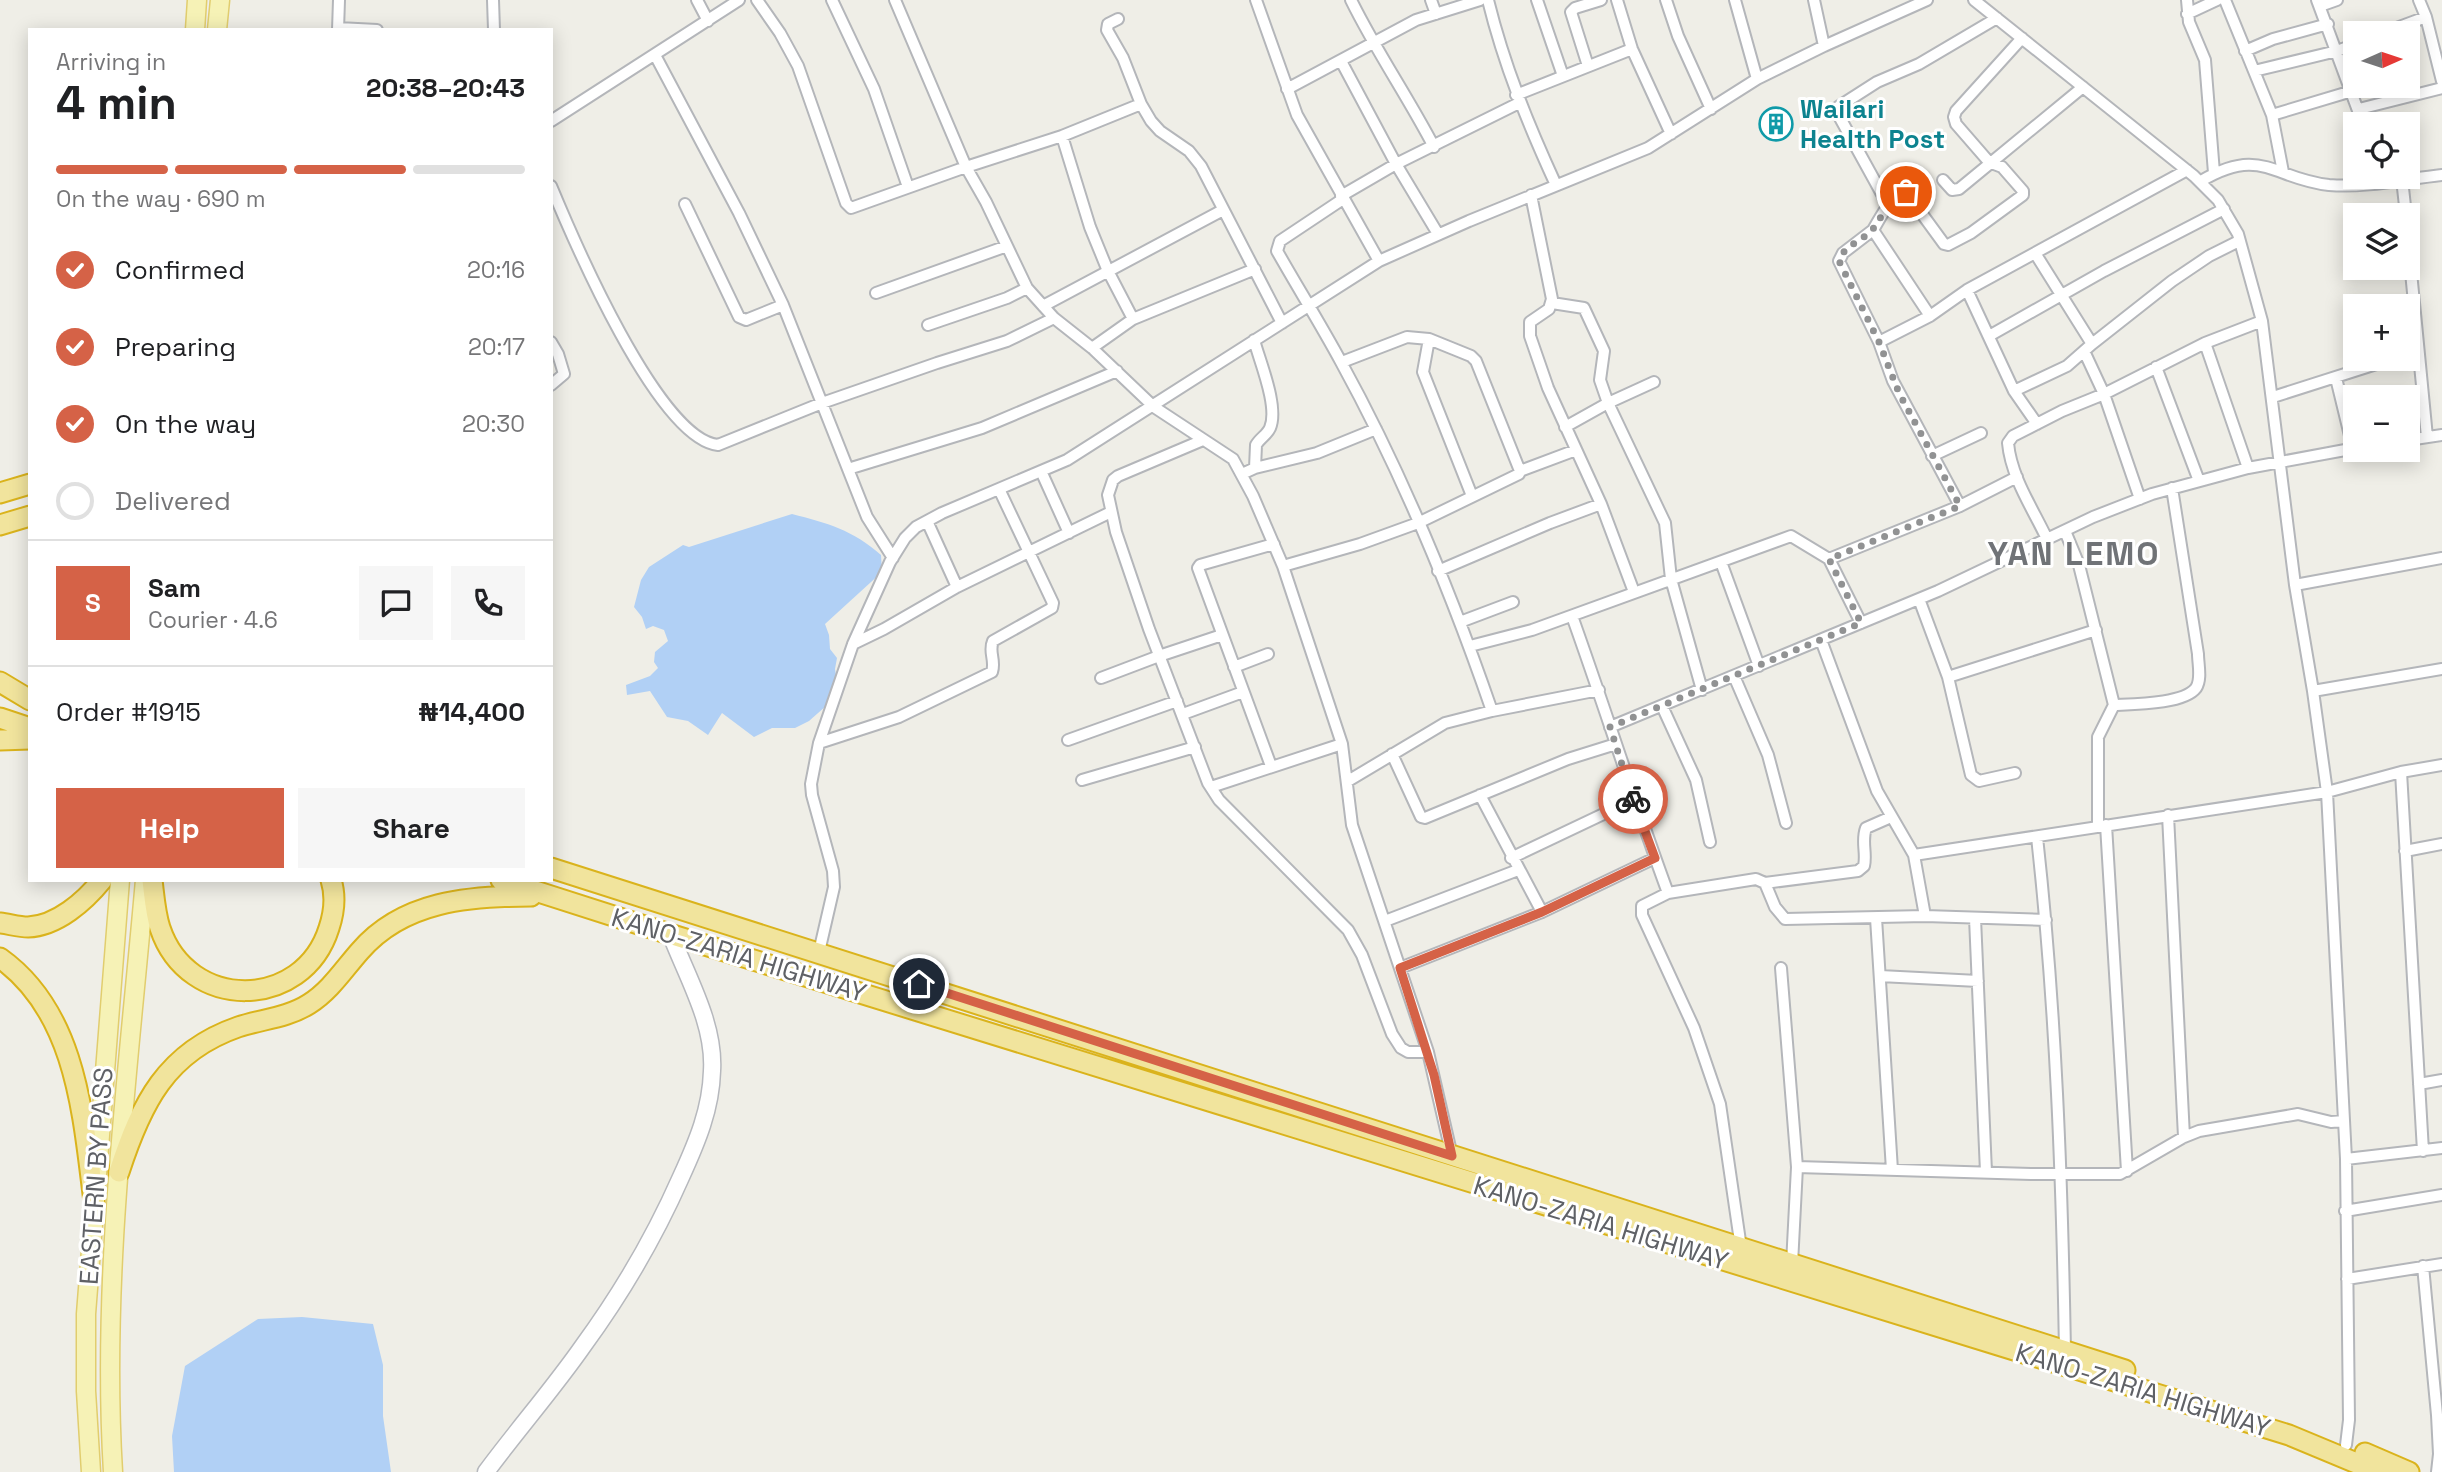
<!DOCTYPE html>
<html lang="en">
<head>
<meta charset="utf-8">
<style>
	:root { --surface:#fff; --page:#f6f6f6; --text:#202124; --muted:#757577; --line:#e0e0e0; --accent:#d56247 }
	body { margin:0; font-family:"Space Grotesk",sans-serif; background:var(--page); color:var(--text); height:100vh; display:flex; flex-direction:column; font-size:26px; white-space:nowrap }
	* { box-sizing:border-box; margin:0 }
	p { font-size:23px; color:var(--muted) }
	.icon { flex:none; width:38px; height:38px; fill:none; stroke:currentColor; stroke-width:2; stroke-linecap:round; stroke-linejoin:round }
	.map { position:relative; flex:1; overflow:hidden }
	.sheet { position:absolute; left:28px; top:28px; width:525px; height:854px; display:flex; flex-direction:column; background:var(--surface); border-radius:0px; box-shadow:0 4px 18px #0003 }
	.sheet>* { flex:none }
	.needle { width:46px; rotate:87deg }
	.fabs { position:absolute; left:2343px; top:21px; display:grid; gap:14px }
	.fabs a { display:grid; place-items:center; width:77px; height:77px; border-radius:0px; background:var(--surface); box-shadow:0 4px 18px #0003; font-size:35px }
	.pin { position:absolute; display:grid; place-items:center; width:60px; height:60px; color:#fff; margin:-30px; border:4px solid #fff; border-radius:50%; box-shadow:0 2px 7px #0007 }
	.courier { position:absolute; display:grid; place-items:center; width:70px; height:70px; margin:-35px; border:5px solid #d56247; border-radius:50%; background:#fff; color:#222; box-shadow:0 2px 9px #0007 }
	.head em { font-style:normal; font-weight:800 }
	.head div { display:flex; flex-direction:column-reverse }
	.head { display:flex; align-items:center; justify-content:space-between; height:119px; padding:0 28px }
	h1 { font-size:46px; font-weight:800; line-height:52px }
	.bar { display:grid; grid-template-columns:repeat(4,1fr); gap:10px 7px; align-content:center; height:84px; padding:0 28px }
	.bar i { height:9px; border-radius:5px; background:var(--line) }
	.bar .on { background:var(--accent) }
	.bar p { grid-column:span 4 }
	.line { display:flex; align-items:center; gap:18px; padding:0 28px; border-top:2px solid var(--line) }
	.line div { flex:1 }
	.round { display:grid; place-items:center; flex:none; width:74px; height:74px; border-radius:0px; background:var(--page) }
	ol { padding:0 28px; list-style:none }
	li { display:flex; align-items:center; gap:21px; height:77px }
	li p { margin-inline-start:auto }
	li .icon { padding:7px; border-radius:50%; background:var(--accent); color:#fff; stroke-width:4 }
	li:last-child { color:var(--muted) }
	li i { width:38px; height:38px; border:4px solid var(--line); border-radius:50% }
	.button { display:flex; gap:14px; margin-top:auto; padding:14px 28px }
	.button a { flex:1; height:80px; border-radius:0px; background:var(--accent); color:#fff; font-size:28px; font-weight:800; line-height:80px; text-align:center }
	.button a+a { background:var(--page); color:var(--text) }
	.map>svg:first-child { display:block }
</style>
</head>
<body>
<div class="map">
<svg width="2442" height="1472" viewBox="0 0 2442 1472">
	<rect width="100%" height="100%" fill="#efeee7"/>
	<path fill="#b1d0f5" d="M792,514C827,523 853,530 881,555L882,572L825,624L829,635L830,649L837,658L835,669L837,682L826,706L809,721L795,728H772L754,737L722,713L708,735L688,721L667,717L650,691L627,695L626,685L650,676L658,668L654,662L655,652L668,641L664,630L653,626L646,629L642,617L634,607L641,580L649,567L683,545L689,547Z
		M302,1317L373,1324L383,1365V1416L391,1472H174L172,1436L185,1366L258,1319Z"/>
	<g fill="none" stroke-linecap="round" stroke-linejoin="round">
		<defs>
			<path id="street" d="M493,0L494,30
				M697,0L708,21
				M757,0L780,33L798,66L846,203L851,208L966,167L1062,136L1141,104
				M832,0L874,89L908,187
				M895,0L966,167L986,202L1027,288L1054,318L1092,348L1154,407L1233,459L1253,496L1283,566L1342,744L1352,825L1428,1052L1452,1156
				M1256,0L1297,115L1379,261
				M1351,0C1376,51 1408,97 1434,147
				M1431,0L1436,14
				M1488,0C1504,65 1528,124 1556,185
				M1537,0L1563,76
				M1617,0L1632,49L1671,134
				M1666,0L1678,36L1711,109
				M1735,0L1757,79
				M1814,0L1824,46
				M1974,0L2194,176L2218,200L2238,234L2262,321L2295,585L2313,691L2327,792L2346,1159L2349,1420L2346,1445
				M2187,0L2189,22L2205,60L2214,173
				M2225,0L2272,115L2283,172
				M2317,0L2363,124
				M2419,0L2426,17L2442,81
				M2320,6L2337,0
				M2187,14L2217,0
				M1118,19L1108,24L1107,30L1123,58L1141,104L1151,121L1160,131L1189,151L1201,166L1282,323
				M338,28L377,30
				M338,30L339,0
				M2383,33L2426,17
				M2245,51L2273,39L2328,24
				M655,55L739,213L783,305L867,517L893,558
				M1341,61L1396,164L1438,234
				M1588,66L1571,12L1575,8L1601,0
				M2254,71L2337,51L2356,44
				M1287,89L1416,20L1480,0
				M1516,95L1632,49
				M2359,109L2442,88
				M2272,115L2352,91
				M551,121L739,0
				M1062,136L1090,227L1108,271L1133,319
				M2402,179L2406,215
				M1943,180L1952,190L1959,189L2083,87
				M2201,181C2262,145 2273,179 2329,185C2366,188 2405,179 2442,175
				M551,186C573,239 658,439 718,445L822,403L937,363L1007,341L1054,318
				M1531,195L1552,299L1549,309L1530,322V336L1548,388L1601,504L1634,592
				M1341,196L1396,164L1519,103
				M1343,199L1280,241L1277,251C1298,288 1321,325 1341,362C1402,473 1451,592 1492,711
				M685,204L739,317L746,320L783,305
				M1888,205L1839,116L1838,107L1877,82L1919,64L1997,18
				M1873,230L1843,253L1839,261L1879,342L1893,381L1960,506
				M2408,241L2427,437
				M2035,253L2092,344
				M1967,290L2014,391L2037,424
				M876,293L1007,246
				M1552,303L1584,308L1604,351L1600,380L1608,403L1665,523L1671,579L1702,690
				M1043,306L1223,210
				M1930,316L1873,230C1881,217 1890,196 1906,192L1944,244L1948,245L1971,233L2023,195V191L2002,167L1989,162L1956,124L1954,117L1956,111L2022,38
				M928,325L1007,298L1027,288
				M1989,336L2104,271L2224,209
				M1429,339L1423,372L1472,496
				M551,342L558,354L564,374L551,385
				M1879,342L1930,316L1967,290L2187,170
				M2205,343L2248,468
				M1092,348L1133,319L1255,269
				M2084,351L2104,394L2140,499
				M1342,362L1407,337L1429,339L1471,356L1476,361L1520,471
				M2156,367L2199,481
				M2336,378L2353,448
				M2014,391L2067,366L2092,344L2172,281L2209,256L2239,241
				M2273,397L2392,359
				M1565,427L1608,403L1654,382
				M1203,440L1118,476L1113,480L1108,495L1116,532L1149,629L1208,783L1219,800L1348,930L1362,955L1392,1034L1401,1048L1408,1052H1428
				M2408,440L2442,435
				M1932,456L1981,433
				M1255,468L1317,453L1376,429
				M848,469L982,428L1117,371
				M1041,471L1069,533
				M1242,474L1255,468L1256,445C1260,438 1267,435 1270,428C1279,407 1260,362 1254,340
				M927,521L957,587
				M2065,531L2079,565L2114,705L2098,737V826
				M2047,539C2033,509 2011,477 2008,443L2013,436L2062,411L2104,394L2205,343L2262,321
				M1829,559L1960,506L2017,477
				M1721,562L1759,666
				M1283,566L1360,544L1418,523L1519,474L1520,471L1576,450
				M1438,571L1550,523L1601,504
				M2295,585L2442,558
				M1919,599L1948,677L1971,775L1979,781L2015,773
				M1572,616C1605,708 1634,801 1668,893
				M1460,622L1513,602
				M1821,640L1877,791L1914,855L1925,916
				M853,644L884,629L957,587L1111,512
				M1470,646L1532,630L1791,536L1829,559L1861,623
				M1234,667L1268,654
				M1734,676L1768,755L1786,823
				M1948,677L2096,630
				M1101,678L1159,656L1222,635
				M2313,691L2442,669
				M2114,705C2134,704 2184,704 2196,688C2202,679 2198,664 2198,654L2172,488
				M1662,706L1696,780L1710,842
				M1183,714L1243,692
				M1610,727L1938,591L2093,517L2152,494L2248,468L2356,448
				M1068,740L1177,701
				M819,743L899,717L992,672C996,660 988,652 993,641L1052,608L1053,603L999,489
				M1392,754L1421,817L1425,818L1568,759L1616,744
				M1271,766L1198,568L1200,565L1274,544
				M2401,772L2423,1151
				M1082,780L1195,747
				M1348,781L1445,723L1492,711L1599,690
				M1211,787L1342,744
				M1480,795L1542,912
				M2168,815L2184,1137
				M2106,825L2127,1171
				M2037,837C2056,1008 2062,1179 2065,1351
				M2405,851L2442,844
				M1914,855L2327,792L2401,772L2442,765
				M1511,858L1633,800
				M1765,883L1858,871L1864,866C1867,853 1861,841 1866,828L1891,817
				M1876,918L1892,1170
				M1975,918L1986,1172
				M1385,921L1518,870
				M819,952L834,887L833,871L812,795L811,784L819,743L853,644L890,562L905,538L916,527L942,513L1067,460L1379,261L1469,221L1648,148L1757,79L1824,46L1927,0
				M1400,968L1542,912L1655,858
				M1781,968L1797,1167L1792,1264
				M1880,976L1978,981
				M2419,1084L2442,1080
				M2346,1159L2442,1148
				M1797,1167L2031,1174H2120L2184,1137L2199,1131L2298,1114L2331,1122L2344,1121
				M2345,1211L2442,1195
				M1741,1248L1720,1104L1694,1028L1642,915V906L1668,893L1756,879L1765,883L1775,907L1785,919L1925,916L2046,920
				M2423,1266L2437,1415L2439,1454L2437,1472
				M2347,1279L2442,1264"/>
			<path id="secondary" d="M486,1472C517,1430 553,1389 583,1346C621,1294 655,1236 681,1177C697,1142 711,1109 712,1071C715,1024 687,977 671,935"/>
			<path id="primary" d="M195,30L197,0
				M217,30L220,0
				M91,1472L86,1391V1314L120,880
				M113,1472C101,1275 128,1076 145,880"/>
			<path id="highway" d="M0,493L30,484
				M0,525L30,516
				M0,682L30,700
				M0,718L30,728
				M0,740L30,739
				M551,868L2125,1370
				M152,880C154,896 155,913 160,928C188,1012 303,1011 329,928C334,913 336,896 331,880
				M501,880L679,937L2289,1435L2378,1472
				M0,923C9,924 19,927 28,927C57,926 85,901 102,880
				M0,958C77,1013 83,1116 94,1202
				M119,1172C141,1104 166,1052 238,1027C262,1019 287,1018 309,1004C330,991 344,969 360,951C403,901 469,896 531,896
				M2365,1453L2409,1472"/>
		</defs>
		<use href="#street" stroke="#b4b6ba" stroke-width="14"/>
		<use href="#secondary" stroke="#b6b8bd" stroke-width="19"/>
		<use href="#primary" stroke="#e1cd6e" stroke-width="21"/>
		<use href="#highway" stroke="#dab31c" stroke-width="23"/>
		<use href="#street" stroke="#fff" stroke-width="10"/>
		<use href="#secondary" stroke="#fff" stroke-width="16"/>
		<use href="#primary" stroke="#f6f2b6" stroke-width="18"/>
		<use href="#highway" stroke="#f1e49d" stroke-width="19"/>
	</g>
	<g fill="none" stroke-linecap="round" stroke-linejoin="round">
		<path stroke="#919293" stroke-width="7" stroke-dasharray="0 12.6" d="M1633,799L1610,727L1861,623L1829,559L1960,506L1899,393L1879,342L1839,261C1843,246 1862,241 1872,230C1883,218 1888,195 1906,192"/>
		<path stroke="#d56247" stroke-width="9" d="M919,984L1452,1156L1434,1075L1400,968L1542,912L1655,858L1633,799"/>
	</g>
	<defs>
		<symbol id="building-ring" viewBox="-11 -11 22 22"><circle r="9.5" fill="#fff" stroke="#0f9aa8" stroke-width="1.5"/><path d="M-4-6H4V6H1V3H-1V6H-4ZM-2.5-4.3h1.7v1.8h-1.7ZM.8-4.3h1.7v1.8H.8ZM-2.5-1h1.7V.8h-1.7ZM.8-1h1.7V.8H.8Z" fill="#0f9aa8"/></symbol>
	</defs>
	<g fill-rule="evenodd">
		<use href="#building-ring" x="1757" y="105" width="38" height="38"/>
	</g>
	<g text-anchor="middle" stroke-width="6" stroke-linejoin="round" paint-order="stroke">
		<g font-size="26" font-weight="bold" fill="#0d838f" stroke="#fff" text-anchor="start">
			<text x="1800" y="118">Wailari<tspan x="1800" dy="30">Health Post</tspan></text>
		</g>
		<g font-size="26" fill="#5f6166" stroke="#fff">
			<text transform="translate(739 955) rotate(17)" y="9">KANO-ZARIA HIGHWAY</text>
			<text transform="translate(96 1176) rotate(-86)" y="9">EASTERN BY PASS</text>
			<text transform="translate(1601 1223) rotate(17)" y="9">KANO-ZARIA HIGHWAY</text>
			<text transform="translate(2143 1390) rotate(17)" y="9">KANO-ZARIA HIGHWAY</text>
		</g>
		<g font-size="33" font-weight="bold" letter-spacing="2" fill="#707377" stroke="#fff">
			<text x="2074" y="565">YAN LEMO</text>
		</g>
	</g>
</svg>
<div class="fabs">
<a><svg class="needle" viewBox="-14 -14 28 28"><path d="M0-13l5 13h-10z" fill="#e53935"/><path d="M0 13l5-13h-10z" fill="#757577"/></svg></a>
<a><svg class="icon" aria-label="locate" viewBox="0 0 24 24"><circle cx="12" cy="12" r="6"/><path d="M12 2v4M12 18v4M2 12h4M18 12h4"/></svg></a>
<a><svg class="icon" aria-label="layers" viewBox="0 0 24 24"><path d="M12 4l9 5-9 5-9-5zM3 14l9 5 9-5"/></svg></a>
<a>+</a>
<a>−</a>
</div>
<div class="pin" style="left:1906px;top:192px;background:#ea580c"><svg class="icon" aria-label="bag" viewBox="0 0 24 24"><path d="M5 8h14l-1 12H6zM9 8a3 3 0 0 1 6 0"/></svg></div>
<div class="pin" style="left:919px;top:984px;background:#1f2937"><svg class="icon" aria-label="home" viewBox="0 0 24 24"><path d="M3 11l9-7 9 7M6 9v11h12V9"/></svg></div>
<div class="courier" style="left:1633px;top:799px"><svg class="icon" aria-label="bike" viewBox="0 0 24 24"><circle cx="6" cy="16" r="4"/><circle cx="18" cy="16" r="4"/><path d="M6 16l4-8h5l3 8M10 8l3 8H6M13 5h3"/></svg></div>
<section class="sheet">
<div class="head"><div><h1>4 min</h1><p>Arriving in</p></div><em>20:38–20:43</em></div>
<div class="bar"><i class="on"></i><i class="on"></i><i class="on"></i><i></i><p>On the way · 690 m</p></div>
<ol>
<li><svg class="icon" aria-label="check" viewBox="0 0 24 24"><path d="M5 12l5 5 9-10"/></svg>Confirmed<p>20:16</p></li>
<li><svg class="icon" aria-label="check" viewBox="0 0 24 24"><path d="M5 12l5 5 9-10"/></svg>Preparing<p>20:17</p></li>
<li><svg class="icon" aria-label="check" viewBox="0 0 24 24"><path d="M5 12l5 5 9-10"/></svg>On the way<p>20:30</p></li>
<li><i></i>Delivered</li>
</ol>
<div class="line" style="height:126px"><b class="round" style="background:var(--accent);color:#fff">S</b><div><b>Sam</b><p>Courier · 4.6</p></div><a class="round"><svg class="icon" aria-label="chat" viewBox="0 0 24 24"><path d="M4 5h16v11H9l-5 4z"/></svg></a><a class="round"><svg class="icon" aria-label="phone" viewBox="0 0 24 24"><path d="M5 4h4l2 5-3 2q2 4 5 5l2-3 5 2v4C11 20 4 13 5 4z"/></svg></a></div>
<div class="line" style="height:91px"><div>Order #1915</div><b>₦14,400</b></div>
<div class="button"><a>Help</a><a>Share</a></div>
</section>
</div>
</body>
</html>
